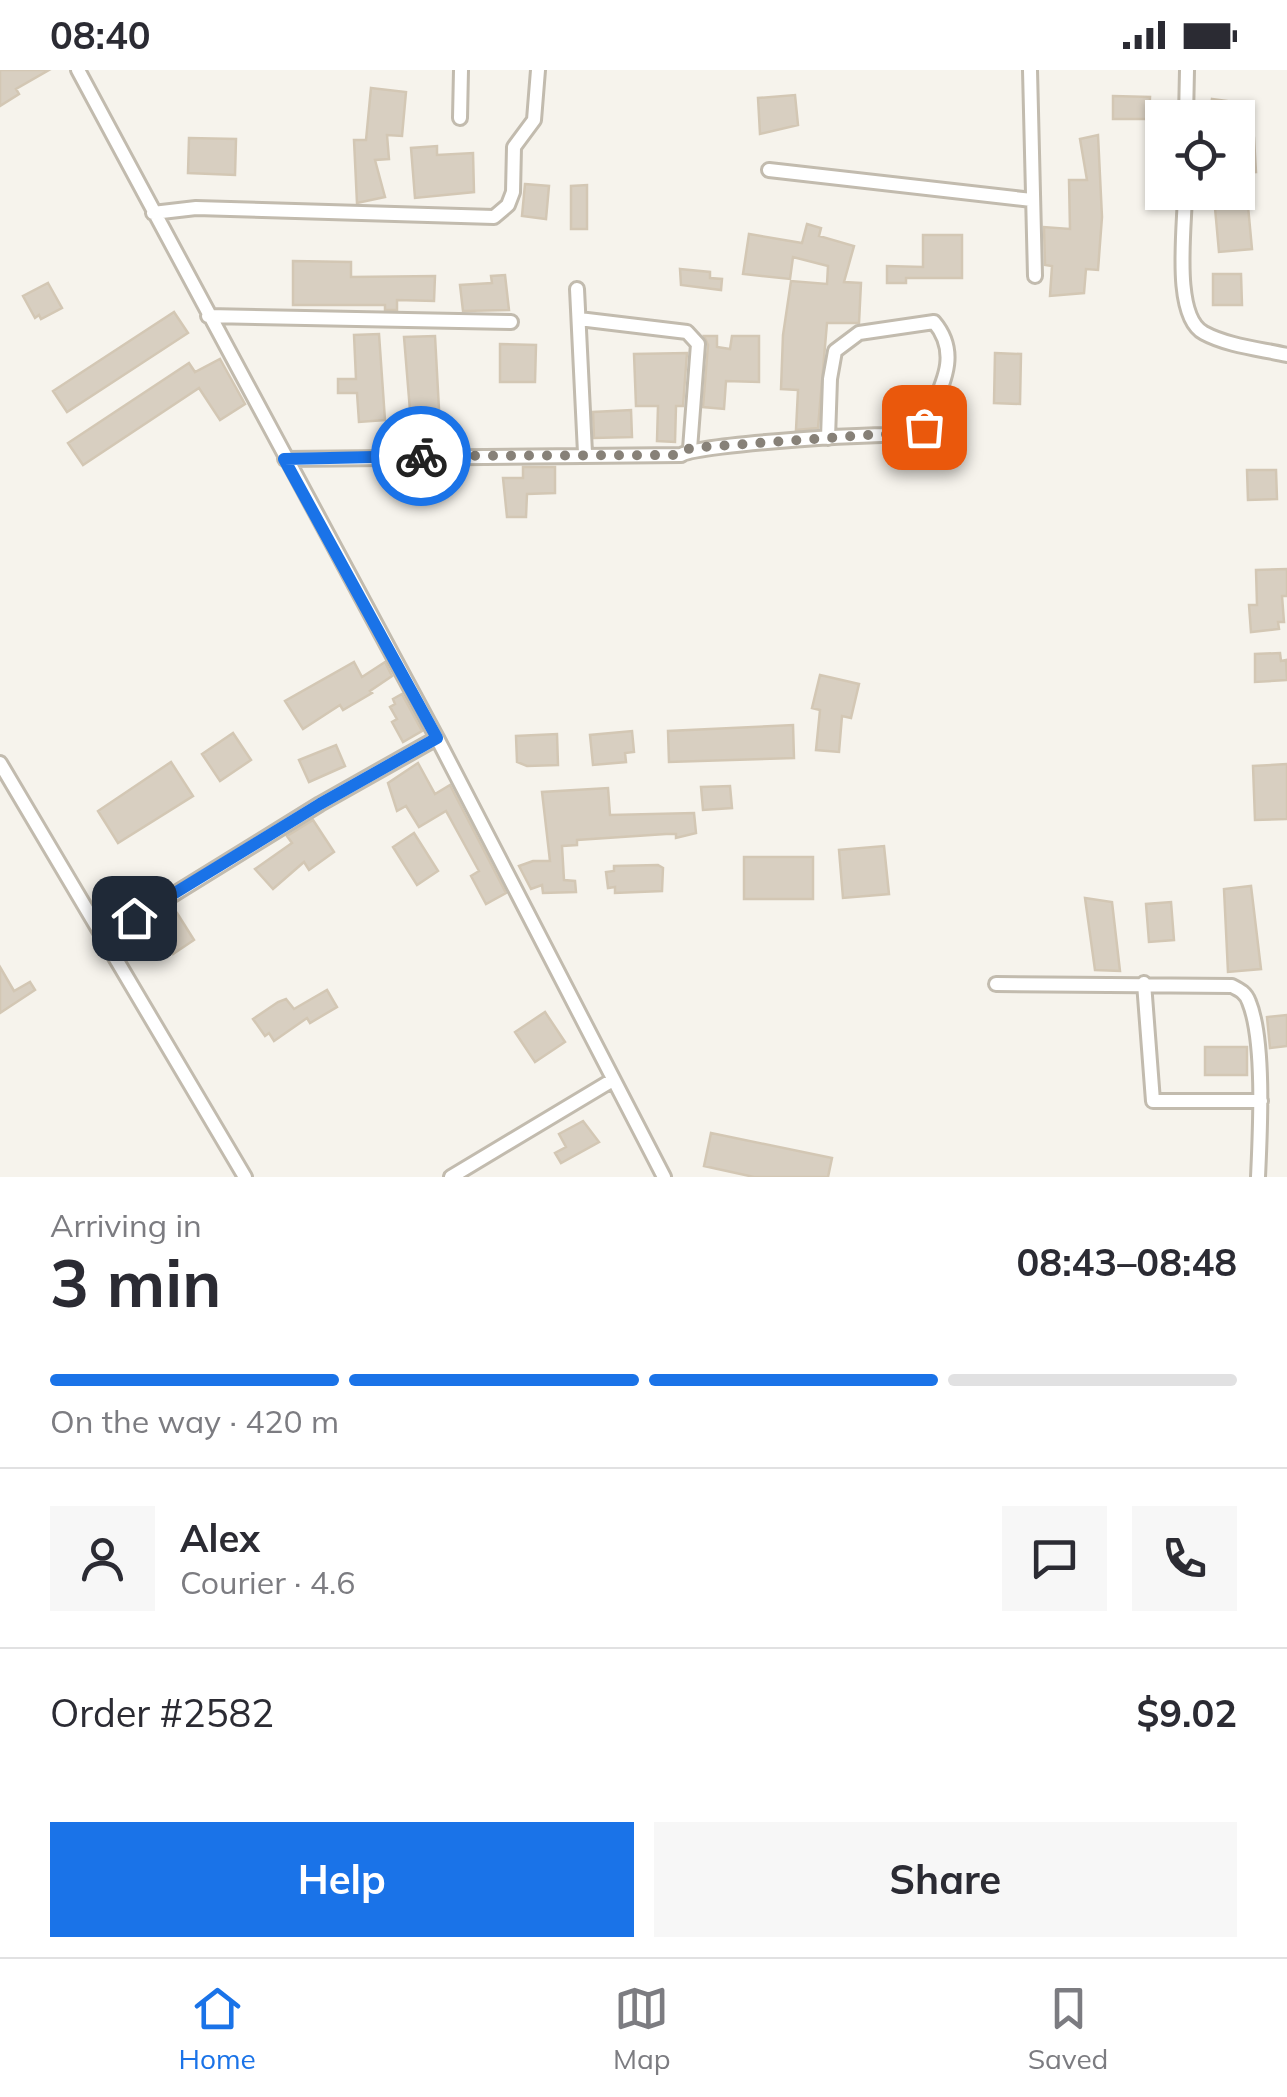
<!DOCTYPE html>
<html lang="en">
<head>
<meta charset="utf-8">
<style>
	:root { --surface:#fff; --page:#f7f7f7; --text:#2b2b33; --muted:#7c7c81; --line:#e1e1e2; --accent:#1a73e8 }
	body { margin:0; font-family:Mulish,sans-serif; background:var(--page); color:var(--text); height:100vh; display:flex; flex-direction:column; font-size:38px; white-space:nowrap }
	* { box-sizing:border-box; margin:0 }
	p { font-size:32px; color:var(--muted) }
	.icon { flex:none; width:55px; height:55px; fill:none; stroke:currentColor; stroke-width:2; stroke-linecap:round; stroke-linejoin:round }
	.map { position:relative; height:1107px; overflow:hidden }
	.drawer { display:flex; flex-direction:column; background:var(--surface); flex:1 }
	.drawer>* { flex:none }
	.tools { position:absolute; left:1145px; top:30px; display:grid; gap:20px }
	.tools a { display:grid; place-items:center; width:110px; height:110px; border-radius:0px; background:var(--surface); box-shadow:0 2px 8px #0004; font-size:50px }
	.pin { position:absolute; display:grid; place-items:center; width:85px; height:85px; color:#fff; margin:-42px; border-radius:20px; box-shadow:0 5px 15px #0006 }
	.courier { position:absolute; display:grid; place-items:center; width:100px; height:100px; margin:-50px; border:8px solid #1a73e8; border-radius:50%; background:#fff; color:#222; box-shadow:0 2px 12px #0007 }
	.headline em { font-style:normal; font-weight:700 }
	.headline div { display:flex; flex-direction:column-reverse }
	.headline { display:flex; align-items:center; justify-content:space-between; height:170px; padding:0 50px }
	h1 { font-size:65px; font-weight:700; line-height:75px }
	.bar { display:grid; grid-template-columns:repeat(4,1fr); gap:15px 10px; align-content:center; height:120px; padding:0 50px }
	.bar i { height:12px; border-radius:8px; background:var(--line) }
	.bar .current { background:var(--accent) }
	.bar p { grid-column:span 4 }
	.line { display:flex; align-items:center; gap:25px; padding:0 50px; border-top:2px solid var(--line) }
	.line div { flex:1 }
	.round { display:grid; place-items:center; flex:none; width:105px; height:105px; border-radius:0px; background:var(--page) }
	.action { display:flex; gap:20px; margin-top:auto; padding:20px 50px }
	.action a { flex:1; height:115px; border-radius:0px; background:var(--accent); color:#fff; font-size:40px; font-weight:700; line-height:115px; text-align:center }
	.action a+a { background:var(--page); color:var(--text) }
	.status { display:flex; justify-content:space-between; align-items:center; height:70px; padding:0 50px; background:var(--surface); direction:ltr }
	.status svg { height:28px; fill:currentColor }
	.tabs { display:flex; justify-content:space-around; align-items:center; height:140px; border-top:2px solid var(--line); background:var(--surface); font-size:28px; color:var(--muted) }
	.tabs a { display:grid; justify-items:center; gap:5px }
	.tabs .current { color:var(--accent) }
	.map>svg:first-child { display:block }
</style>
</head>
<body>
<div class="status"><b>08:40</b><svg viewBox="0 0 49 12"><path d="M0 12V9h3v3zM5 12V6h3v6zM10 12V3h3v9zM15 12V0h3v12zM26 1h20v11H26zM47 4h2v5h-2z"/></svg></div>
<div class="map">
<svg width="1287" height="1107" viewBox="0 0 1287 1107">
	<rect width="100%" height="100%" fill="#f6f3ec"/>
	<path fill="#d8cfc1" stroke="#d3c7b4" stroke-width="2.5" d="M0,0H49L16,19L19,24L0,36Z
		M371,18L406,22L402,66L387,65L389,89L375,90L385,127L357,133L354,70H366Z
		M795,25L798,55L760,64L758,28Z
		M1113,26L1150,27L1149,49H1113Z
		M1212,29L1242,33L1240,48H1209Z
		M1098,65L1102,147L1098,200L1086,199L1084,223L1050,226L1052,196L1045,195L1044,157L1070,159L1069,110H1087L1080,69Z
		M189,68L236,69L235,105L188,103Z
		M1254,68L1256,102L1238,103V69Z
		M437,76V85L473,83L474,122L415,128L411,78Z
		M525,114L549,116L546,149L522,146Z
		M587,115V159H571V116Z
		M1248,136L1252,179L1219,182L1215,138Z
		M807,154L821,158L819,166L854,176L844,212L861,213L859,253H827L818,358L796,360L798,320L781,319L783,265L791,211L827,214L828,196L793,187L790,209L743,204L749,164L802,173Z
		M923,165H962V208H906V213H887V196L923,197Z
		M293,191L351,192V207L435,206L434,231L397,230V240H385V235H293Z
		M680,199L710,202V208L722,209L721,220L681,215Z
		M1213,204H1241L1242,235H1213Z
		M505,205L509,240L463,241L460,215L492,213L491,206Z
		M48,213L62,238L41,249L39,245L35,248L23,226Z
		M174,242L188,263L67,342L53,321Z
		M379,264L385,350L359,352L357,323H338V309H356L354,265Z
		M435,266L441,376L391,378L389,355L411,353L404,267Z
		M704,266H717V277L730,279L732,266H759V312L726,311L724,339L703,337L708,275Z
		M500,274L536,275L535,312H500Z
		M687,283L683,336H676L675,372L657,371L658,336H636L634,284Z
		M995,283L1021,284L1020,334L994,333Z
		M220,289L245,334L220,350L199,318L83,395L68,373L189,293L195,302Z
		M631,340L632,367L594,368L593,342Z
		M523,397H555V423L527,424L526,447H507L503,408H523Z
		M1247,400H1276L1277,429L1248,430Z
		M1287,499V526H1282L1284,552H1278L1279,559L1251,562L1249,535H1257L1256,500Z
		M1280,583L1281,591L1286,590L1287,610L1255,612V584Z
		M354,592L362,607L385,592L392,606L370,621L372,623L343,640L340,635L303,659L285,631Z
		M820,605L859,614L851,648L842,646L839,682L816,680L820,640L812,638Z
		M402,624L422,661L403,672L392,652L397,649L390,637L395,634L393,629Z
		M793,655L794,688L669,692L668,661Z
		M632,661L634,682L625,683L626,692L593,695L590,665Z
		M233,663L251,690L220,711L202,684Z
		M557,664L558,695L527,696L517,692L516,666Z
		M336,675L345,696L309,712L299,690Z
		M171,692L193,726L118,773L98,741Z
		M418,693L435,724L450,715L506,823L486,834L471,806L479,801L446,741L419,757L406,736L397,741L388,713Z
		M1287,694V749L1255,750L1253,696Z
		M730,716L732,738L703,740L701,717Z
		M608,718L610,745L694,743L696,763L676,768V764H666L577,770V775L562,776L564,810L575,811L576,822L543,823L542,815L531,819L519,796L533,791H550L542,722Z
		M313,750L334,782L309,800L304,792L273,819L255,799L292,773L287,766Z
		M414,763L438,801L417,815L393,777Z
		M884,776L889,824L843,828L839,780Z
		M744,787H813V829H744Z
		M658,795L663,798L662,821L615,823V817L608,818L606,802L614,801V796Z
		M1251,816L1261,899L1228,902L1224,819Z
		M1085,828L1112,832L1120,901L1095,900Z
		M1171,832L1174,870L1149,872L1146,834Z
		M177,843L194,870L173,884L156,858Z
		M0,897L14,921L30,912L35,920L0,943Z
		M327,920L337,937L310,953L307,948L274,971L269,963L265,966L253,949L278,932L286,929L294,939Z
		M545,942L565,972L535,992L515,962Z
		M1287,945V976L1270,978L1267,947Z
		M1205,977H1247V1005H1205Z
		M583,1051L599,1072L561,1093L555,1083L566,1077L559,1064Z
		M711,1063L832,1088L828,1107H754L704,1096Z"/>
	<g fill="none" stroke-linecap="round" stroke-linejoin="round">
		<defs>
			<path id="minor" d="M78,0L437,668L664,1107
				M1030,0L1035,206
				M460,48L461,0
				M1186,48L1187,0
				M769,100L1032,130
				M1185,122C1185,156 1172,246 1204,263C1228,276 1261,279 1287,285
				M153,143L196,138L494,147L508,135L513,122L514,77L534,50L538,0
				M577,219L585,383
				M208,246L511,252
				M579,249L687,262L698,274L690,379
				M285,389L681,385C697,374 895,361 921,366C933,327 966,290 934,252L859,263L835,281L830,309L828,368
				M0,693L245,1107
				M103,868L320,734L437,668
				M1144,913L1153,1031H1261
				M996,914L1232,916C1240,920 1246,923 1249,932C1265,971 1260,1063 1258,1107
				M451,1107L611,1011"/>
		</defs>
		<use href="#minor" stroke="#c2bbae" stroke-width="18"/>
		<use href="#minor" stroke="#fff" stroke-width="12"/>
	</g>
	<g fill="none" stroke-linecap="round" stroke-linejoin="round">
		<path stroke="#878178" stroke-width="10" stroke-dasharray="0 18" d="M421,386L681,385L690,378L882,364L921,366L924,357"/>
		<path stroke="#1a73e8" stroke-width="12" d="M134,848L320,734L437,668L284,389L421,386"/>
	</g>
</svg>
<div class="tools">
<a><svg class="icon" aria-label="locate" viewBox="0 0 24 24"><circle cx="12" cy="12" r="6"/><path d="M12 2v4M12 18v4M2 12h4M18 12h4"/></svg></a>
</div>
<div class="pin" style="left:924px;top:357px;background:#ea580c"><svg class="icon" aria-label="bag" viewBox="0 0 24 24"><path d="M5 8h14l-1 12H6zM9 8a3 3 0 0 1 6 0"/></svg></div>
<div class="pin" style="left:134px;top:848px;background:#1f2937"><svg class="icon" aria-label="home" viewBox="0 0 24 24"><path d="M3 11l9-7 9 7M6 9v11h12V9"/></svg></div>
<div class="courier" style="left:421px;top:386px"><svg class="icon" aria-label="bike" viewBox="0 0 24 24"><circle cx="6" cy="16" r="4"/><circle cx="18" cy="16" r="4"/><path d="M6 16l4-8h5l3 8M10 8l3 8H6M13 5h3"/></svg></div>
</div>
<section class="drawer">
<div class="headline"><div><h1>3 min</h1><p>Arriving in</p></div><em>08:43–08:48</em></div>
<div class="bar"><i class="current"></i><i class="current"></i><i class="current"></i><i></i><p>On the way · 420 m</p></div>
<div class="line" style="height:180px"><a class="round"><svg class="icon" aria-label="person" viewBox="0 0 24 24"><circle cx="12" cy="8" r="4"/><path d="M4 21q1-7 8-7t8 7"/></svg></a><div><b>Alex</b><p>Courier · 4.6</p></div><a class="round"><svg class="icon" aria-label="chat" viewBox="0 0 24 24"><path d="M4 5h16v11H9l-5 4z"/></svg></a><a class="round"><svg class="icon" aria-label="phone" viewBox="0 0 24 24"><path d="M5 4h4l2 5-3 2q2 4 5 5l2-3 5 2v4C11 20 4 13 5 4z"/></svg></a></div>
<div class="line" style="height:130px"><div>Order #2582</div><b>$9.02</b></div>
<div class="action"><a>Help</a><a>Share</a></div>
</section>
<nav class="tabs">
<a class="current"><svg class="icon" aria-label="home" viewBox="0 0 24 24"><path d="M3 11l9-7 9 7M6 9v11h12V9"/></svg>Home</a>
<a><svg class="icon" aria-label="map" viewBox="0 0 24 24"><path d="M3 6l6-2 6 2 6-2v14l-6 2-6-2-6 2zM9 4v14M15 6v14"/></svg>Map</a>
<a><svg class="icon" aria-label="saved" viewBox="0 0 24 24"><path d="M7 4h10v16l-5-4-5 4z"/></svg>Saved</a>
</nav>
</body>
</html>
